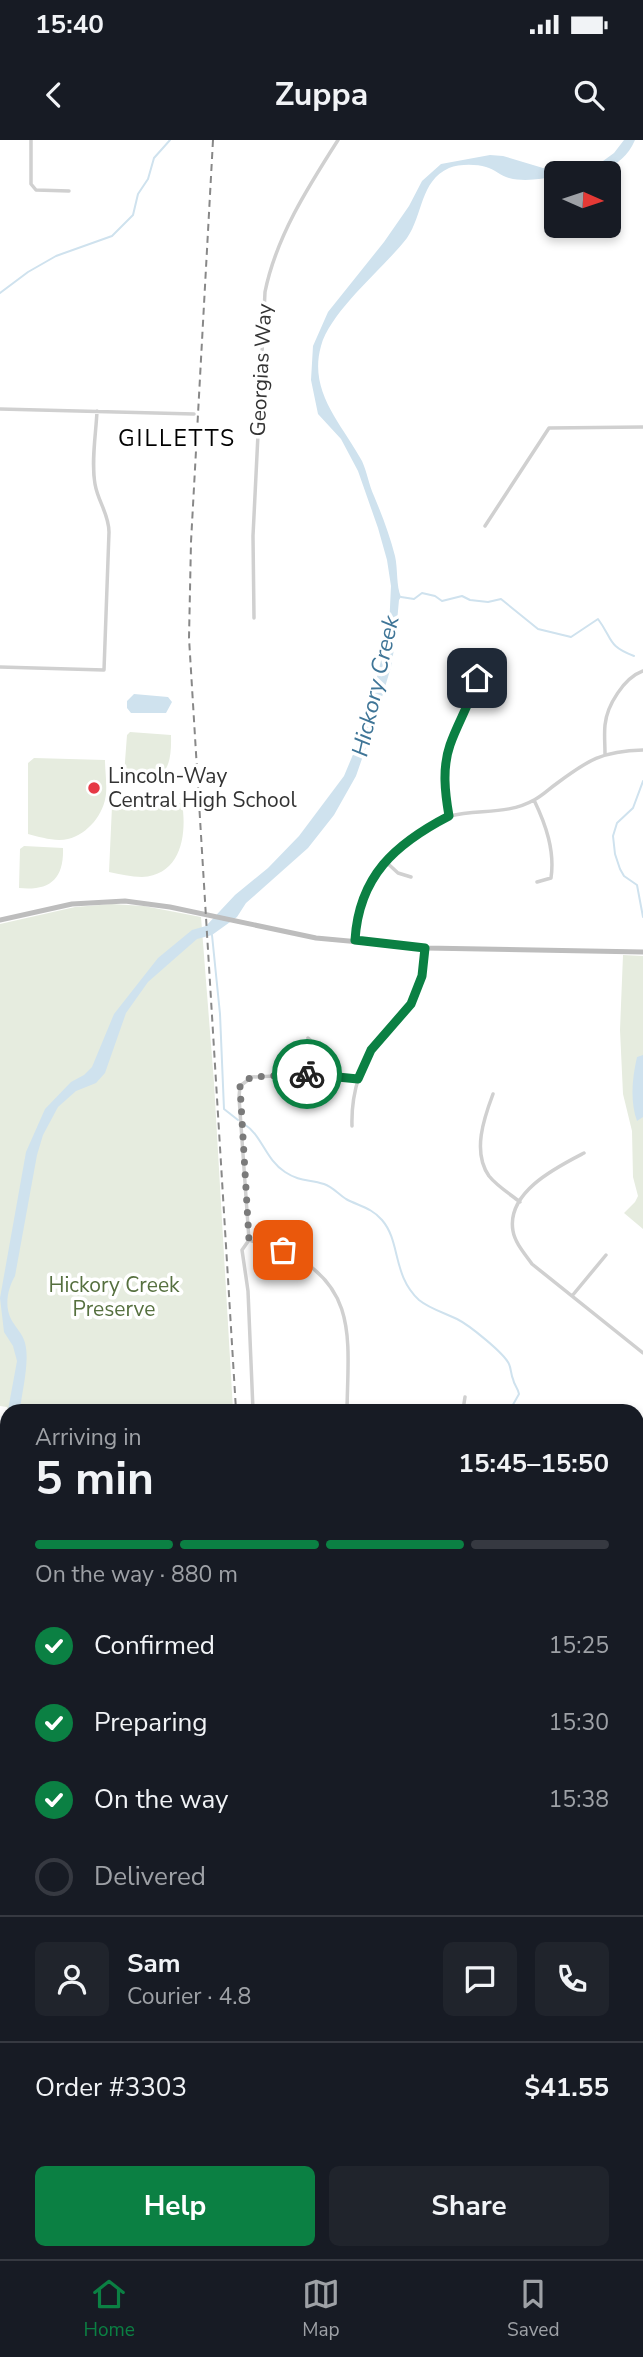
<!DOCTYPE html>
<html lang="en">
<head>
<meta charset="utf-8">
<style>
	:root { --surface:#171b24; --page:#20242c; --text:#f1f3f6; --muted:#9ea1a6; --line:#363941; --accent:#0b8043 }
	body { margin:0; font-family:"Nunito Sans",sans-serif; background:var(--page); color:var(--text); height:100vh; display:flex; flex-direction:column; font-size:26px; white-space:nowrap }
	* { box-sizing:border-box; margin:0 }
	p { font-size:23px; color:var(--muted) }
	.icon { flex:none; width:38px; height:38px; fill:none; stroke:currentColor; stroke-width:2; stroke-linecap:round; stroke-linejoin:round }
	.map { position:relative; flex:1; overflow:hidden }
	.panel { position:absolute; left:0px; top:1264px; width:644px; height:856px; display:flex; flex-direction:column; background:var(--surface); border-radius:21px 21px 0 0; box-shadow:0 4px 10px #0003 }
	.panel>* { flex:none }
	.needle { width:46px; rotate:93deg }
	.buttons { position:absolute; left:544px; top:21px; display:grid; gap:14px }
	.buttons a { display:grid; place-items:center; width:77px; height:77px; border-radius:10px; background:var(--surface); box-shadow:0 4px 10px #0003; font-size:35px }
	.pin { position:absolute; display:grid; place-items:center; width:60px; height:60px; color:#fff; margin:-30px; border-radius:14px; box-shadow:0 4px 10px #0006 }
	.courier { position:absolute; display:grid; place-items:center; width:70px; height:70px; margin:-35px; border:5px solid #0b8043; border-radius:50%; background:#fff; color:#222; box-shadow:0 2px 9px #0007 }
	.head em { font-style:normal; font-weight:700 }
	.head div { display:flex; flex-direction:column-reverse }
	.head { display:flex; align-items:center; justify-content:space-between; height:119px; padding:0 35px }
	h1 { font-size:46px; font-weight:700; line-height:52px }
	.bar { display:grid; grid-template-columns:repeat(4,1fr); gap:10px 7px; align-content:center; height:84px; padding:0 35px }
	.bar i { height:9px; border-radius:5px; background:var(--line) }
	.bar .current { background:var(--accent) }
	.bar p { grid-column:span 4 }
	.line { display:flex; align-items:center; gap:18px; padding:0 35px; border-top:2px solid var(--line) }
	.line div { flex:1 }
	.round { display:grid; place-items:center; flex:none; width:74px; height:74px; border-radius:10px; background:var(--page) }
	ol { padding:0 35px; list-style:none }
	li { display:flex; align-items:center; gap:21px; height:77px }
	li p { margin-inline-start:auto }
	li .icon { padding:7px; border-radius:50%; background:var(--accent); color:#fff; stroke-width:4 }
	li:last-child { color:var(--muted) }
	li i { width:38px; height:38px; border:4px solid var(--line); border-radius:50% }
	.cta { display:flex; gap:14px; margin-top:auto; padding:14px 35px }
	.cta a { flex:1; height:80px; border-radius:10px; background:var(--accent); color:#fff; font-size:28px; font-weight:700; line-height:80px; text-align:center }
	.cta a+a { background:var(--page); color:var(--text) }
	.status { display:flex; justify-content:space-between; align-items:center; height:49px; padding:0 35px; background:var(--surface); direction:ltr }
	.status svg { height:19px; fill:currentColor }
	header { display:flex; justify-content:space-between; align-items:center; height:91px; padding:0 35px; background:var(--surface); font-size:32px; font-weight:700 }
	.tabs { display:flex; justify-content:space-around; align-items:center; height:98px; border-top:2px solid var(--line); background:var(--surface); font-size:19px; color:var(--muted) }
	.tabs a { display:grid; justify-items:center; gap:4px }
	.tabs .current { color:var(--accent) }
	.map>svg:first-child { display:block }
</style>
</head>
<body>
<div class="status"><b>15:40</b><svg viewBox="0 0 49 12"><path d="M0 12V9h3v3zM5 12V6h3v6zM10 12V3h3v9zM15 12V0h3v12zM26 1h20v11H26zM47 4h2v5h-2z"/></svg></div>
<header><svg class="icon" aria-label="back" viewBox="0 0 24 24"><path d="M15 5l-7 7 7 7"/></svg>Zuppa<svg class="icon" aria-label="search" viewBox="0 0 24 24"><circle cx="10" cy="10" r="6"/><path d="M15 15l6 6"/></svg></header>
<div class="map">
<svg width="643" height="2119" viewBox="0 0 643 2119">
	<rect width="100%" height="100%" fill="#fff"/>
	<path fill="#e6ecdf" d="M130,592L171,595C172,631 164,646 124,635L127,595Z
		M34,618L105,620C105,631 107,643 106,654C104,674 88,694 68,699C55,702 40,697 28,694V623Z
		M117,662L182,663C187,693 182,735 142,737C131,737 120,734 109,732L112,666Z
		M24,706L63,708C64,740 49,751 19,748L20,709Z
		M112,764L144,766L201,777L214,943L233,1270H8L7,1267L0,1266V784L75,767Z
		M623,815L643,816V1089L624,1073L635,1062L638,1056L633,1037L632,991L623,954L620,890Z
		M7,1416V1533L0,1527V1418Z
		M0,1724L7,1726V2112H555L558,2119H167L166,2117L0,2113Z
		M637,1747H643V1868H637Z"/>
	<path fill="#cfe2ee" d="M624,0H635C620,34 589,33 556,33V36C542,39 524,42 509,38C501,36 494,29 486,27C476,24 459,24 449,28C420,41 423,75 407,98C384,128 331,170 321,206C308,252 342,284 362,321C367,332 369,345 374,356C382,375 390,396 395,416C398,429 396,446 401,457L399,460L395,503L391,527L373,587L356,636L334,675L308,708L246,763L237,777L212,795L197,799L148,842L126,873L105,933L96,943L76,951L58,967L43,995L37,1015L15,1136C8,1148 4,1165 11,1179C15,1187 23,1194 25,1203C30,1221 22,1251 20,1270H8L17,1221L13,1206L4,1192L0,1158L26,1012L45,969L71,942L84,935L92,927L114,874L158,818L192,790L206,786L235,755L268,728L299,696L344,636L365,586L389,488L391,446L387,420L378,388L358,331L341,299L318,274L311,240L313,206L328,172L384,102L409,66L422,41L441,24L490,15L503,16L543,28L595,23L603,21L614,13Z
		M134,554L168,557L172,562L166,573H131L127,568V561Z
		M643,915V977L637,981C630,961 632,939 637,917Z
		M7,1323V1386C1,1365 0,1344 7,1323Z"/>
	<g fill="none" stroke-linecap="round" stroke-linejoin="round">
		<path stroke="#cfe2ee" stroke-width="2" d="M0,153L28,132L56,116L112,96L133,75L138,54L148,39L154,18L170,0
			M401,457L414,459L422,453L435,456L442,461L462,456L470,460L488,462L501,459L538,489L571,497L598,479C613,499 607,506 634,516
			M643,641L633,668L617,683L613,696L615,714L620,729L624,736L637,745L643,777
			M212,795L220,874L224,969L238,980
			M244,984C262,995 265,1019 285,1032C300,1042 309,1039 324,1044C333,1047 338,1054 346,1059C359,1066 372,1068 382,1080C401,1102 392,1135 419,1160C430,1169 445,1173 457,1179C469,1185 504,1213 509,1224C511,1228 511,1235 513,1239C514,1245 518,1248 519,1254L510,1270
			M0,1946L7,1944
			M249,2112L257,2119
			M262,2119H264"/>
		<path stroke="#d0d0d0" stroke-width="3.5" d="M31,0V44L36,50L69,51
			M0,269L194,274
			M485,386L549,288L643,287
			M254,478L253,396L265,152C276,97 308,47 338,0
			M0,527L104,530L109,392C109,374 98,362 95,344C91,321 96,294 97,271
			M605,614C605,604 604,594 605,585C607,565 624,538 643,531
			M534,660C546,685 555,711 551,738L537,742
			M449,676C445,653 442,628 450,605C458,582 471,562 477,538
			M385,721L398,733L411,737
			M355,800C358,750 378,723 417,694C427,688 439,679 450,676C478,669 508,675 534,660C542,656 549,649 556,644C588,620 602,611 643,610
			M308,898L316,905L317,934
			M493,954C484,978 472,1012 489,1036C497,1046 510,1054 520,1062
			M352,986C351,953 361,919 383,894C392,885 402,877 410,866C421,850 423,827 425,808
			M584,1013C557,1027 506,1052 513,1091C515,1103 525,1114 532,1124L643,1213
			M249,1100L242,1110L248,1151L253,1270
			M572,1156L606,1115
			M347,1270C348,1201 359,1146 285,1111C274,1105 260,1105 249,1100L239,957L240,946L252,937L317,934L358,939
			M463,1270L465,1257
			M637,1422L643,1417
			M637,1524L643,1533
			M637,1875H643
			M637,1919H643
			M637,2062L643,2065
			M488,2119H495"/>
		<path stroke="#bdbdbd" stroke-width="5" d="M0,780L72,764L125,761L170,767L316,798L425,808L643,812"/>
		<path stroke="#888" stroke-width="2" stroke-dasharray="7 5" stroke-linecap="butt" d="M213,0L191,402L189,498L236,1270
			M556,2112L560,2119"/>
	</g>
	<g fill="none" stroke-linecap="round" stroke-linejoin="round">
		<path stroke="#7a7a7a" stroke-width="7" stroke-dasharray="0 12.6" d="M283,1110L249,1100L240,946L251,937L307,934"/>
		<path stroke="#0b8043" stroke-width="9" d="M307,934L358,939L371,910L411,864L422,836L425,808L355,800C359,736 395,704 449,676C445,653 442,628 450,605C458,582 471,562 477,538"/>
	</g>
	<circle fill="#e63946" stroke="#fff" stroke-width="2.5" cx="94" cy="648" r="7"/>
	<g text-anchor="middle" stroke-width="7" stroke-linejoin="round" paint-order="stroke">
		<g font-size="21" fill="#333" stroke="#fff">
			<text transform="translate(261 230) rotate(-87)" y="7">Georgias Way</text>
		</g>
		<g font-size="21" fill="#333" stroke="#fff" text-anchor="start">
			<text x="108" y="643">Lincoln-Way<tspan x="108" dy="24">Central High School</tspan></text>
		</g>
		<g font-size="21" fill="#56703f" stroke="#fff">
			<text x="114" y="1152">Hickory Creek<tspan x="114" dy="24">Preserve</tspan></text>
		</g>
		<g font-size="23" letter-spacing="2" fill="#000" stroke="#fff">
			<text x="177" y="306">GILLETTS</text>
		</g>
		<g font-size="23" font-style="italic" fill="#3f7597" stroke="#fff">
			<text transform="translate(375 546) rotate(-77)" y="8">Hickory Creek</text>
		</g>
	</g>
</svg>
<div class="buttons">
<a><svg class="needle" viewBox="-14 -14 28 28"><path d="M0-13l5 13h-10z" fill="#e53935"/><path d="M0 13l5-13h-10z" fill="#9ea1a6"/></svg></a>
</div>
<div class="pin" style="left:283px;top:1110px;background:#ea580c"><svg class="icon" aria-label="bag" viewBox="0 0 24 24"><path d="M5 8h14l-1 12H6zM9 8a3 3 0 0 1 6 0"/></svg></div>
<div class="pin" style="left:477px;top:538px;background:#1f2937"><svg class="icon" aria-label="home" viewBox="0 0 24 24"><path d="M3 11l9-7 9 7M6 9v11h12V9"/></svg></div>
<div class="courier" style="left:307px;top:934px"><svg class="icon" aria-label="bike" viewBox="0 0 24 24"><circle cx="6" cy="16" r="4"/><circle cx="18" cy="16" r="4"/><path d="M6 16l4-8h5l3 8M10 8l3 8H6M13 5h3"/></svg></div>
<section class="panel">
<div class="head"><div><h1>5 min</h1><p>Arriving in</p></div><em>15:45–15:50</em></div>
<div class="bar"><i class="current"></i><i class="current"></i><i class="current"></i><i></i><p>On the way · 880 m</p></div>
<ol>
<li><svg class="icon" aria-label="check" viewBox="0 0 24 24"><path d="M5 12l5 5 9-10"/></svg>Confirmed<p>15:25</p></li>
<li><svg class="icon" aria-label="check" viewBox="0 0 24 24"><path d="M5 12l5 5 9-10"/></svg>Preparing<p>15:30</p></li>
<li><svg class="icon" aria-label="check" viewBox="0 0 24 24"><path d="M5 12l5 5 9-10"/></svg>On the way<p>15:38</p></li>
<li><i></i>Delivered</li>
</ol>
<div class="line" style="height:126px"><a class="round"><svg class="icon" aria-label="person" viewBox="0 0 24 24"><circle cx="12" cy="8" r="4"/><path d="M4 21q1-7 8-7t8 7"/></svg></a><div><b>Sam</b><p>Courier · 4.8</p></div><a class="round"><svg class="icon" aria-label="chat" viewBox="0 0 24 24"><path d="M4 5h16v11H9l-5 4z"/></svg></a><a class="round"><svg class="icon" aria-label="phone" viewBox="0 0 24 24"><path d="M5 4h4l2 5-3 2q2 4 5 5l2-3 5 2v4C11 20 4 13 5 4z"/></svg></a></div>
<div class="line" style="height:91px"><div>Order #3303</div><b>$41.55</b></div>
<div class="cta"><a>Help</a><a>Share</a></div>
</section>
</div>
<nav class="tabs">
<a class="current"><svg class="icon" aria-label="home" viewBox="0 0 24 24"><path d="M3 11l9-7 9 7M6 9v11h12V9"/></svg>Home</a>
<a><svg class="icon" aria-label="map" viewBox="0 0 24 24"><path d="M3 6l6-2 6 2 6-2v14l-6 2-6-2-6 2zM9 4v14M15 6v14"/></svg>Map</a>
<a><svg class="icon" aria-label="saved" viewBox="0 0 24 24"><path d="M7 4h10v16l-5-4-5 4z"/></svg>Saved</a>
</nav>
</body>
</html>
